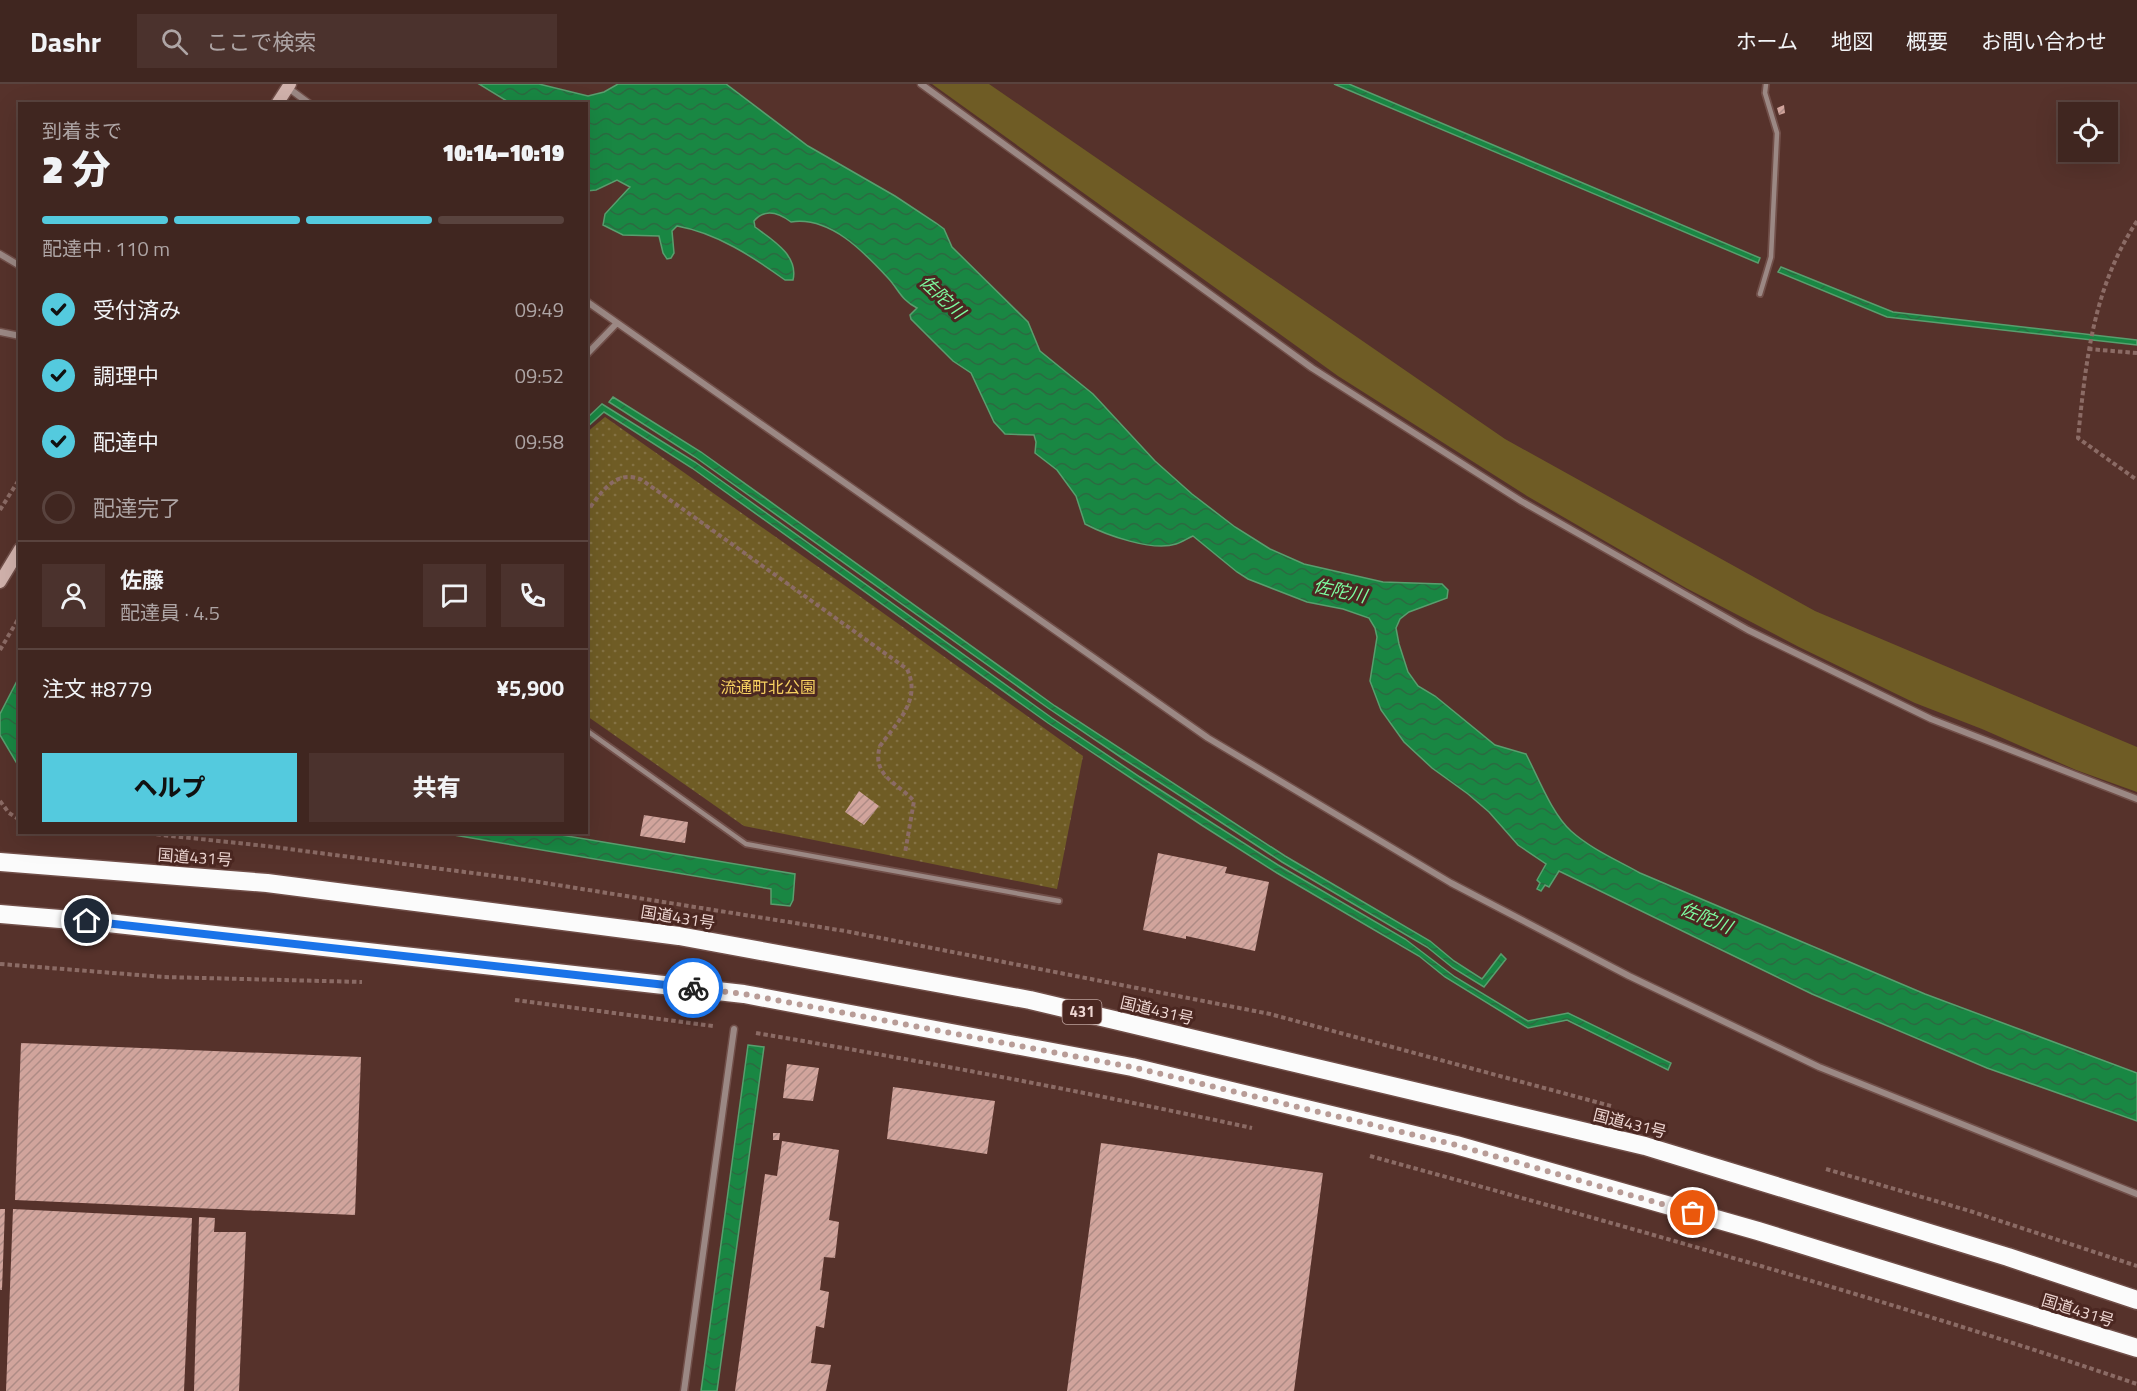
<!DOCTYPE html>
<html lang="ja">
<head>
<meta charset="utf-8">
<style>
	:root { --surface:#402620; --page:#4b322d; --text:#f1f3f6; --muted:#aea5a5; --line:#59433e; --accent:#54cade }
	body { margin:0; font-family:"Titillium Web","Noto Sans JP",sans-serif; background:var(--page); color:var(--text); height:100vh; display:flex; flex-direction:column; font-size:22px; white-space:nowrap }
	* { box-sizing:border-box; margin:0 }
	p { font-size:20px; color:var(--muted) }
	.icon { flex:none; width:33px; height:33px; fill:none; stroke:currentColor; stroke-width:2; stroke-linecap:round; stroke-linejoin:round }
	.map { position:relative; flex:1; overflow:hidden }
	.panel { position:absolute; left:18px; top:18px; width:570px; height:732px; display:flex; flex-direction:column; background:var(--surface); border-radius:0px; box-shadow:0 6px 24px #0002,0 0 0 2px var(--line) }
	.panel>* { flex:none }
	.buttons { position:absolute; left:2058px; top:18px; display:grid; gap:12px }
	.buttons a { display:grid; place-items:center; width:60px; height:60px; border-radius:0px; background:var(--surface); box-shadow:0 6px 24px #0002,0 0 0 2px var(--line); font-size:30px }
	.pin { position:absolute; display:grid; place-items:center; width:51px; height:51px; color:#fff; margin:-26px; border:3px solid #fff; border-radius:50%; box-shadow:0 2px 6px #0007 }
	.courier { position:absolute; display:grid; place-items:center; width:60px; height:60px; margin:-30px; border:4px solid #1a73e8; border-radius:50%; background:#fff; color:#222; box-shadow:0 2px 8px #0007 }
	.summary em { font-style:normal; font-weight:800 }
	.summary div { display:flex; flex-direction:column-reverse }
	.summary { display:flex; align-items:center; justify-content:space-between; height:102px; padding:0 24px }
	h1 { font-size:39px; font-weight:800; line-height:45px }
	.bar { display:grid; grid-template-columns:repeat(4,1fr); gap:9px 6px; align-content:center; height:72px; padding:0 24px }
	.bar i { height:8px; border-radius:4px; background:var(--line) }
	.bar .selected { background:var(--accent) }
	.bar p { grid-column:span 4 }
	.line { display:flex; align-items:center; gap:15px; padding:0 24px; border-top:2px solid var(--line) }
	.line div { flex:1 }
	.round { display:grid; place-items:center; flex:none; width:63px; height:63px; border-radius:0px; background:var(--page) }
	ol { padding:0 24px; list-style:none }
	li { display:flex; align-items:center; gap:18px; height:66px }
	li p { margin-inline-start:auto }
	li .icon { padding:6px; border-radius:50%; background:var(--accent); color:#111; stroke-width:4 }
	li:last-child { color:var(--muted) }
	li i { width:33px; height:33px; border:3px solid var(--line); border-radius:50% }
	.action { display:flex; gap:12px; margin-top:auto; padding:12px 24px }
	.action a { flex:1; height:69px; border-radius:0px; background:var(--accent); color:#111; font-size:24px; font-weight:800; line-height:69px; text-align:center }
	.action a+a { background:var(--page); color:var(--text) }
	header { display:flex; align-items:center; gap:36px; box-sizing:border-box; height:84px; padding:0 30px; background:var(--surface); border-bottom:2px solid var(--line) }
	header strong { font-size:28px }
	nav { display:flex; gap:33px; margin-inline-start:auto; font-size:21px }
	.search { width:420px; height:54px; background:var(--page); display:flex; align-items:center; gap:15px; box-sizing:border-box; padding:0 21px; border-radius:0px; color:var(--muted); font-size:22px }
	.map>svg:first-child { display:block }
</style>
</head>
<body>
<header>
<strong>Dashr</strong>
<div class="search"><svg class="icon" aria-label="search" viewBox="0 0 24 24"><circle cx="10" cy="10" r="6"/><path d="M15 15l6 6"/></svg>ここで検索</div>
<nav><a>ホーム</a><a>地図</a><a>概要</a><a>お問い合わせ</a></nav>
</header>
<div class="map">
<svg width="2137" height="1307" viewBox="0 0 2137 1307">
	<defs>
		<pattern id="park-dots" width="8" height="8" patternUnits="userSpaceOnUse" patternTransform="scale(1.5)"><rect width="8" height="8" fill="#6f5c25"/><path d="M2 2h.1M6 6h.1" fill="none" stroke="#847244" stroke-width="1.8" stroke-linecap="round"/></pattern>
		<pattern id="water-waves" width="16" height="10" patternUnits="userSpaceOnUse" patternTransform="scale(1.5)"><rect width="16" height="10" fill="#198743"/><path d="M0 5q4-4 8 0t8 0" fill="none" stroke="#2b6b41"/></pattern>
		<pattern id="building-hatch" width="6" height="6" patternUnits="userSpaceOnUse" patternTransform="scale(1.5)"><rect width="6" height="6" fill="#d1a49c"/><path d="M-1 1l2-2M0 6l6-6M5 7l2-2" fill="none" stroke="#ae8b85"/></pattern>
	</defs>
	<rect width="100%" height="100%" fill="#56322b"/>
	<path fill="#6f5c25" d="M932,0H989L1505,355L1815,527L2137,663V708L2076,686L1982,645L1915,619L1799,563L1686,504L1527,412L1338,292Z"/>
	<path fill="url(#park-dots)" d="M605,333L844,501L1083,672L1057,805L744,742L587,632L586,349Z"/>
	<path fill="url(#water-waves)" stroke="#599e6e" stroke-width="1.5" d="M479,0H539L588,12L604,8L618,0H726L808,62L895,112L936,139L944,145L952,163L1028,238L1040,267L1093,310L1155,377L1192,410L1235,443L1270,465L1304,480L1383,498L1442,500L1448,506L1447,514L1409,528L1400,535L1396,544L1399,560L1408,588L1418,602L1435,612L1495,661L1526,670C1538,693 1552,730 1571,747C1591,765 1617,776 1640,789L1925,910L2137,989V1037L1987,984L1812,910L1559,787L1549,803L1545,801L1541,807L1537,805L1540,799L1537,796L1546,780L1518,761L1489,728L1468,710L1432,684L1404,658L1381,626L1370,597L1377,553L1375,544L1369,534L1343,525L1307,518L1248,495L1237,488L1193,452C1188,454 1182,458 1176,460C1153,468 1106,451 1085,440L1076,412L1057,386L1035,369L1036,358L1034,351L1005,350L994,338L971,289L953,277L911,235L910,231L917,224C901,216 899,206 888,194C864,168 830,132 791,138C779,129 765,124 754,137L755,143C771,155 799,171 793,196H785C753,173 717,149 677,142L672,147L674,169L671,174L667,175L663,169L659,152L623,151L603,141L605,130L630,103L617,96L596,106L587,107L586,20L510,19Z
		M1334,0H1349L1760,174L1758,179Z
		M1781,183L1893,228L2137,256V261L1887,233L1778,188Z
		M613,313L701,368L1055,622L1285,772L1430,857L1454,877L1482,895L1501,870L1506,875L1484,903L1453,884L1427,863L1282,778L1122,674L1048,624L695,373L609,318Z
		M602,320L695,378L737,408L1052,634L1140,693L1278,781L1405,855L1455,893L1528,937L1568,929L1671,979L1668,986L1567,936L1528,944L1445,893L1419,872L1277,789L1203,742L1048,639L692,384L604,328L587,343V334Z
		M19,593V683L0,651V630Z
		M442,749H549L795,790L793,816L790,822L771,820V805Z
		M748,961L764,963L717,1307H701Z"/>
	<path fill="url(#building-hatch)" d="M1784,21L1785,29L1779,31L1777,24Z
		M859,707L879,722L864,741L845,728Z
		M644,731L688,738L685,759L640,752Z
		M1158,769L1227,783L1225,789L1269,798L1255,867L1186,852V855L1143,846Z
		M21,959L361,973L355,1131L15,1116Z
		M787,980L819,984L813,1017L783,1014Z
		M893,1003L995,1017L987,1070L887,1055Z
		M773,1049H780L779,1056H773Z
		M782,1057L839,1066L829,1136L839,1138L835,1174L824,1173L820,1206L829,1208L824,1244L816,1242L811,1279L831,1281L826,1307H735L765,1090L777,1092Z
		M1101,1059L1323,1089L1294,1307H1067Z
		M0,1125H5L2,1206H0Z
		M13,1125L192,1134L184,1307H6Z
		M199,1133L215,1134L214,1148H246L239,1307H194Z"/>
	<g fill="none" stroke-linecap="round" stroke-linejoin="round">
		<defs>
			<path id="lane" d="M1760,210L1771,173L1777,49L1765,9L1766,0
				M586,646L746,760L1059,817"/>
			<path id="street" d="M921,0L1312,284L1521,417L1748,546L1931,635L2137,715
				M287,3L310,20
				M0,170L20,182
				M586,217L1208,654L1451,799L1629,892L1819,983L2137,1110
				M0,248L20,252
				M586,271L617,239
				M684,1307L734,945"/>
			<path id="secondary" d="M277,20L290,0
				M0,498L20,465"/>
			<path id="highway" d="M0,778L267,799L679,852L1030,916L1645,1062L2008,1173L2137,1216
				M0,830L108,839L744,910L1132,983L1456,1061L1758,1147L2137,1264"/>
		</defs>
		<use href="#lane" stroke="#714f49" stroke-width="8"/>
		<use href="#street" stroke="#714f49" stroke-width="9"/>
		<use href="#secondary" stroke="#714f49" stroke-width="15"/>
		<use href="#highway" stroke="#714f49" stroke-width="21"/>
		<path stroke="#8b6b65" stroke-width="4" stroke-dasharray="4.5 3" stroke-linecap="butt" d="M2137,137C2093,204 2086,276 2078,354L2137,396
			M2088,265L2137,269
			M0,426L20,394
			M586,429C600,410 615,384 642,396L907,585C922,616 897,638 880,662C871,692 898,699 914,717L905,769
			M0,566L20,532
			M0,717L9,729L20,736
			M134,748L266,762L526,796L845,847L1270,930L1611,1022
			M0,880L164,893L362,898
			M515,916L713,942
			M756,949C922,977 1087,1008 1252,1044
			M1370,1072C1628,1143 1884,1214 2137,1300
			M1826,1085L1970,1127L2137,1182"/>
		<use href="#lane" stroke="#9b8884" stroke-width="4.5"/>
		<use href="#street" stroke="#9b8884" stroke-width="6"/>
		<use href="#secondary" stroke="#d1b2ac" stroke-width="12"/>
		<use href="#highway" stroke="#fbfbfb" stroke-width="18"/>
	</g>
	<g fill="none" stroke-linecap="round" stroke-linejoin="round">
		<path stroke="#b89c97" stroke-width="6" stroke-dasharray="0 10.8" d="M693,904L744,910L1132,983L1456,1061L1693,1129"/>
		<path stroke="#1a73e8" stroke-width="8" d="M87,837L693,904"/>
	</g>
	<g text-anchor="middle" stroke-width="6" stroke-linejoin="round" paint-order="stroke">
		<rect fill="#4b2721" stroke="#bca19c" stroke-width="1.5" x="1062.5" y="916" width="39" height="24" rx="4.5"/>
		<g font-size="15" font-weight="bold" fill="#edd5d1">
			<text x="1082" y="933">431</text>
		</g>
		<g font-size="16" fill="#f7d161" stroke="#4b2721">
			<text x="768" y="609">流通町北公園</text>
		</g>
		<g font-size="16" fill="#edd5d1" stroke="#4b2721">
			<text transform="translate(195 773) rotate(4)" y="6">国道431号</text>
			<text transform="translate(678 833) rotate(9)" y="6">国道431号</text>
			<text transform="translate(1157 926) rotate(13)" y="6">国道431号</text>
			<text transform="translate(1630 1039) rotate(14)" y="6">国道431号</text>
			<text transform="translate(2078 1226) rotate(17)" y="6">国道431号</text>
		</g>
		<g font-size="18" font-style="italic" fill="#7dfb9f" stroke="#4b2721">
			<text transform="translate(942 213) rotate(43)" y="6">佐陀川</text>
			<text transform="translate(1340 507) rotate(12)" y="6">佐陀川</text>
			<text transform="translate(1706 834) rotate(22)" y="6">佐陀川</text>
		</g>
	</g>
</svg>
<div class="buttons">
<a><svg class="icon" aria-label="locate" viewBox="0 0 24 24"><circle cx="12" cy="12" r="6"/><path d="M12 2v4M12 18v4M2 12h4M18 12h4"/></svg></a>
</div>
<div class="pin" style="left:1693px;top:1129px;background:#ea580c"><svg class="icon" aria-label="bag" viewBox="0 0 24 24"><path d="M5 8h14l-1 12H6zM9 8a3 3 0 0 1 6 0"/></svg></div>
<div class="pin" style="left:87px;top:837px;background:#1f2937"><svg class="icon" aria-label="home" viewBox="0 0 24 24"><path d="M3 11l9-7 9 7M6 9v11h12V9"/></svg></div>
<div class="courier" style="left:693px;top:904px"><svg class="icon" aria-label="bike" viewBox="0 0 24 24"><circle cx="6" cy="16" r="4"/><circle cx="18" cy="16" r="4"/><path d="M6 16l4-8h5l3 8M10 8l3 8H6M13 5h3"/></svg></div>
<section class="panel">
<div class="summary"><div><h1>2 分</h1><p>到着まで</p></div><em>10:14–10:19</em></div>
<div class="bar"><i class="selected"></i><i class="selected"></i><i class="selected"></i><i></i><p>配達中 · 110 m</p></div>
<ol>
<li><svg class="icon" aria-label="check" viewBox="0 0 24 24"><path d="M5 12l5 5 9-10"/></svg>受付済み<p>09:49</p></li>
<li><svg class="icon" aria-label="check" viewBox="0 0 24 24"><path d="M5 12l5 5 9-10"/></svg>調理中<p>09:52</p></li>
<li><svg class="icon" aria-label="check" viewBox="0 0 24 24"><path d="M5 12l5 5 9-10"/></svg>配達中<p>09:58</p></li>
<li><i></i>配達完了</li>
</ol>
<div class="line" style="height:108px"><a class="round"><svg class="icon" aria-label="person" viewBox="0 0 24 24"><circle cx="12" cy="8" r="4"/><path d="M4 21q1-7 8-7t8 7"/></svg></a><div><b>佐藤</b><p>配達員 · 4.5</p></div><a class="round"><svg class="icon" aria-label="chat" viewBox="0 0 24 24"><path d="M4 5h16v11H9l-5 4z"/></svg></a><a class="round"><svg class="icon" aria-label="phone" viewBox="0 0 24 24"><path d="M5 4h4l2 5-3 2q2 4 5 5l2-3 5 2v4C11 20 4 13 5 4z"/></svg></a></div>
<div class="line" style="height:78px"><div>注文 #8779</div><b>¥5,900</b></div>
<div class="action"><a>ヘルプ</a><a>共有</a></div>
</section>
</div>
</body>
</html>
